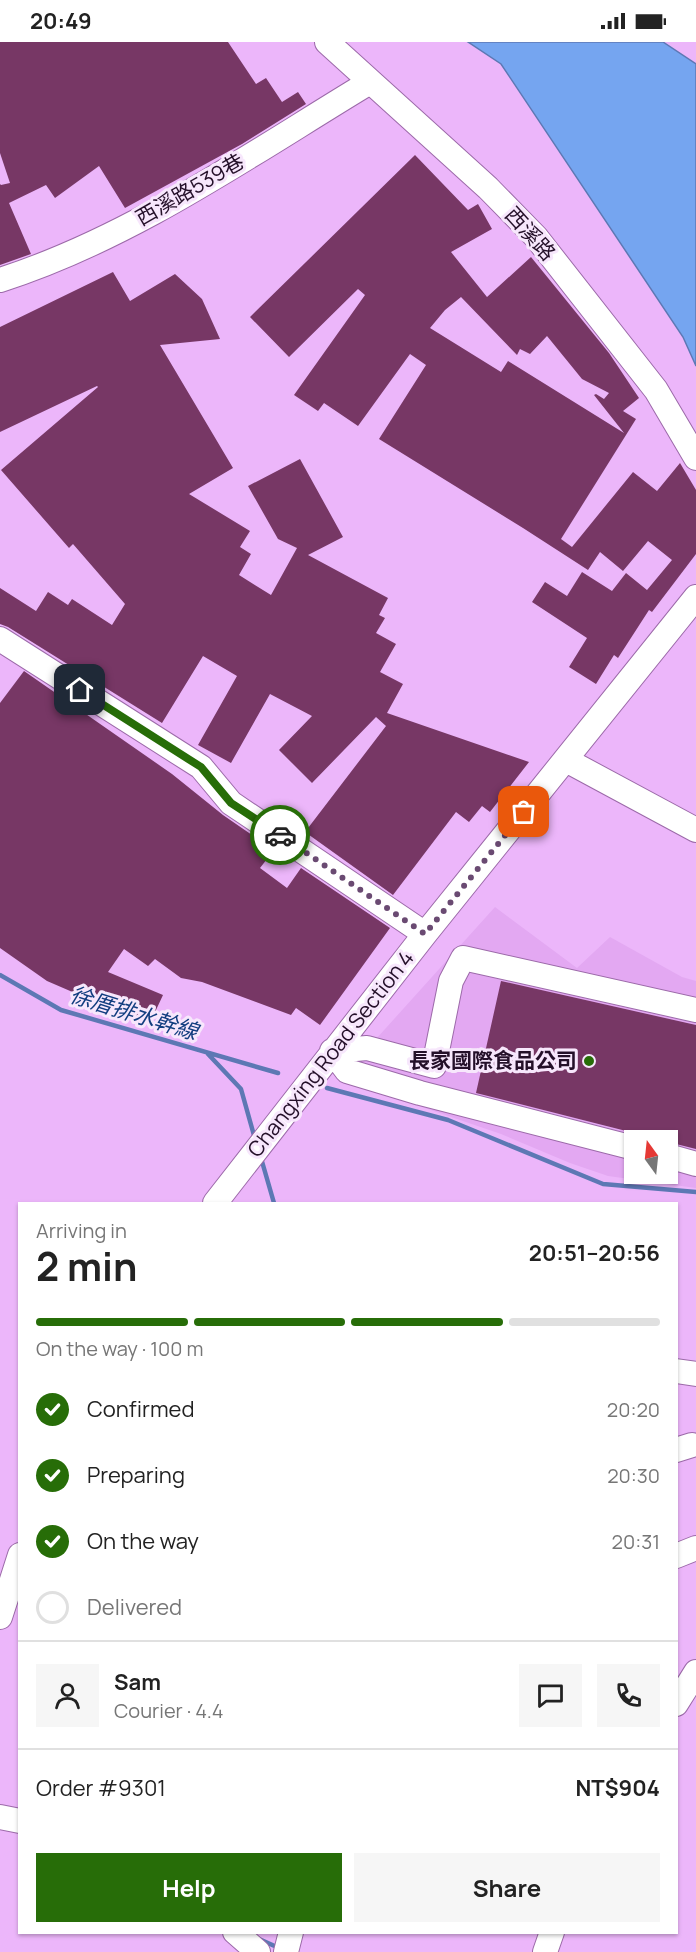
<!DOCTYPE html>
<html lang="en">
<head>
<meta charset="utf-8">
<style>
	:root { --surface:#fff; --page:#f6f6f6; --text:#222; --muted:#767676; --line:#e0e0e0; --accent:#276d08 }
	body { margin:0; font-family:Manrope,"Noto Sans TC",sans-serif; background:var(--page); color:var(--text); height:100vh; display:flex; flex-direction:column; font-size:22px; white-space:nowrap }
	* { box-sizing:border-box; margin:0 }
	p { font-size:20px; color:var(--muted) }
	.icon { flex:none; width:33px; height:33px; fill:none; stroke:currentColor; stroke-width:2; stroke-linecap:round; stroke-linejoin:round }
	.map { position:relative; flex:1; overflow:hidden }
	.sheet { position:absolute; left:18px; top:1160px; width:660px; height:732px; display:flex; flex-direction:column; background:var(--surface); border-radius:0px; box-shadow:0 2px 4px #0004 }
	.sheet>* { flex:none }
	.needle { width:39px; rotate:345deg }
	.tools { position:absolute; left:624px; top:1088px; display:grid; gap:12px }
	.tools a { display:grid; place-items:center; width:54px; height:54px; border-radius:0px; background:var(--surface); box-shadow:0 2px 4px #0004; font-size:30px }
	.pin { position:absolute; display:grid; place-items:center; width:51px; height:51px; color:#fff; margin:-26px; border-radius:12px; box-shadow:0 3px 9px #0006 }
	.courier { position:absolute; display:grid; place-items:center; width:60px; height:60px; margin:-30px; border:4px solid #276d08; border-radius:50%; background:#fff; color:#222; box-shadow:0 2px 8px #0007 }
	.overview em { font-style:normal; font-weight:700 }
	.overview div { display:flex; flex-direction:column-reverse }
	.overview { display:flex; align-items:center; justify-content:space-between; height:102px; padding:0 18px }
	h1 { font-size:39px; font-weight:700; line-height:45px }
	.bar { display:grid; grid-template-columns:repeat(4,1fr); gap:9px 6px; align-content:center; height:72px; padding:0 18px }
	.bar i { height:8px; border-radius:4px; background:var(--line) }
	.bar .selected { background:var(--accent) }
	.bar p { grid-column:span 4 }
	.line { display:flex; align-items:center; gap:15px; padding:0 18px; border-top:2px solid var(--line) }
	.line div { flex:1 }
	.round { display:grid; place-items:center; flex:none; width:63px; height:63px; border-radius:0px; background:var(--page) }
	ol { padding:0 18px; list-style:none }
	li { display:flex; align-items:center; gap:18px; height:66px }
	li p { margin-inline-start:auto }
	li .icon { padding:6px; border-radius:50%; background:var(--accent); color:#fff; stroke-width:4 }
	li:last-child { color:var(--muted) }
	li i { width:33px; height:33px; border:3px solid var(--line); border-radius:50% }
	.cta { display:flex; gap:12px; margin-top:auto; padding:12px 18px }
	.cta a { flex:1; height:69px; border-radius:0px; background:var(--accent); color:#fff; font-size:24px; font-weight:700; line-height:69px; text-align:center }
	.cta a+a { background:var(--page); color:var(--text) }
	.status { display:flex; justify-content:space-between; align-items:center; height:42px; padding:0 30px; background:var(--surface); direction:ltr }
	.status svg { height:16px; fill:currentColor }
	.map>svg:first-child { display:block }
</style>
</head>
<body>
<div class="status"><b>20:49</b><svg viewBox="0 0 49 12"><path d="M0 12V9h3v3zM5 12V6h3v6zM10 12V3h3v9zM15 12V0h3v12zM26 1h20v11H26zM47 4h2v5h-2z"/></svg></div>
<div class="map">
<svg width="696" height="1910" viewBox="0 0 696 1910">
	<rect width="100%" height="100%" fill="#ecb6fa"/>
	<path fill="#e3a8f2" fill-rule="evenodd" d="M495,865L577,926L610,895L682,935L696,939V1146L608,1134L570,1121L501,1092L340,1037ZM634,1098H668V1131H634Z"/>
	<path fill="#75a5f0" stroke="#5d78b4" stroke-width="1.5" d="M468,0H663L696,22V324L683,295L501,22Z"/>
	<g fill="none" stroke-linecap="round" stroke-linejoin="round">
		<path stroke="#5d78b4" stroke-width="4.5" d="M0,933L61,968L278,1031
			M208,1012L241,1047L255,1097
			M327,1046L448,1078L603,1142L696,1150
			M261,1116L274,1161
			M259,1897L279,1906"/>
	</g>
	<path fill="#773765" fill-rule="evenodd" d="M0,0H228L256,42L266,36L282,60L298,50L306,62L242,102L125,166L99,124L55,156L46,143L9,161L31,212L0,223V142L1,143L10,141L0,111Z
		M415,113L468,168L478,162L492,187L451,210L487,255L531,215L609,311L639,356L623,369L636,377L561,497L572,505L633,430L657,449L680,421L696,448V512L652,570L649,568L618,616L614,613L596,642L569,625L587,596L532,560L545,540L567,554L582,530L612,549L626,531L647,548L672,518L648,499L623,529L600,510L588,528L523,486L379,397L426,323L410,312L358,384L324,361L318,369L294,353L365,253L358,247L289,315L250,275ZM461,255L517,313L520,307L530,312L547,294L582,337L609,351L604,357L596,352L594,353L624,391L508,319L501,330L430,286L445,268Z
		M113,230L130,259L175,232L202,257L220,297L160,303L233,426L189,452L250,489L240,505L251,512L239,533L271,553L297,506L278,497L248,444L300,417L343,495L308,513L388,556L379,573L385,576L376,591L396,602L380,630L403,642L387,671L529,720L490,770L482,764L469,780L456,770L393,853L305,790L386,684L376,675L312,741L279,708L312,674L270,652L231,721L198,703L237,634L203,614L162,681L8,585L0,582V546L36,569L48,550L68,563L72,557L112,583L125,562L73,502L69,506L1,428L98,345L97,344L0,390V285Z
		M24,629L172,732L223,773L274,808L260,826L287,846L301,826L390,886L320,983L296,966L291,973L202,940L181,936L155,917L148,924L124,907L108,930L163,953L149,983L47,939L0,906V661Z
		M501,939L696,983V1107L668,1100V1098L645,1097L638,1092L476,1051Z"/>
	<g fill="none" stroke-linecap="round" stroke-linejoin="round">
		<defs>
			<path id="minor" d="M327,0L488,146L536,195L656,348L696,416
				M0,238C132,196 252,111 370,40
				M0,597L201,725L231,761L425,892
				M566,718L696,788
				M332,1009L367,1006L434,1024L451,939L463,916L696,968
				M332,1009L347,1029L420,1051L634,1106
				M668,1114L696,1122
				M215,1161L425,892L696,555
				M676,1329L696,1332
				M676,1408L692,1403
				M676,1514L696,1506
				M0,1575L20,1513
				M676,1662L696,1630
				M0,1775L20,1779
				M235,1890L258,1910
				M286,1910L291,1890
				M545,1910L552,1890"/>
		</defs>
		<use href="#minor" stroke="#9c6aa9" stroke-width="26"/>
		<use href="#minor" stroke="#fff" stroke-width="24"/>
	</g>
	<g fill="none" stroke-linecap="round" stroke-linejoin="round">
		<path stroke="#6a4a72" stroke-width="6" stroke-dasharray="0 10.8" d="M280,793L425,892L524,770"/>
		<path stroke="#276d08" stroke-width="8" d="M80,648L201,725L231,761L280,793"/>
	</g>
	<circle fill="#276d08" stroke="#f7e7fc" stroke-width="2" cx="589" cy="1019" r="6"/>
	<g text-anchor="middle" stroke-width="6" stroke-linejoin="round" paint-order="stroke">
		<g font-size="21" fill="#241029" stroke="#f7e7fc">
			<text transform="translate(190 148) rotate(-30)" y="7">西溪路539巷</text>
			<text transform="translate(530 192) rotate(48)" y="7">西溪路</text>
			<text transform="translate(331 1012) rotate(-52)" y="7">Changxing Road Section 4</text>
		</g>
		<g font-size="21" font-weight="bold" fill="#241029" stroke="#f7e7fc" text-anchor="end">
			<text x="577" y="1026">長家國際食品公司</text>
		</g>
		<g font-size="22" font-style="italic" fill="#113d7f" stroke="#f7e7fc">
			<text transform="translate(134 971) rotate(17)" y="8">徐厝排水幹線</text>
		</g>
	</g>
</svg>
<div class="tools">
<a><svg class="needle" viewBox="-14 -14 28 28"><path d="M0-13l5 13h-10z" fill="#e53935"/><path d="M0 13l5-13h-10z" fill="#767676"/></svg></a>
</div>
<div class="pin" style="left:524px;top:770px;background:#ea580c"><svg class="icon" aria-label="bag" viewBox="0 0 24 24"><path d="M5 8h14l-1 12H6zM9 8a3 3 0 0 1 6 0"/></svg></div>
<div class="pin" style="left:80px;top:648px;background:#1f2937"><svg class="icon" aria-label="home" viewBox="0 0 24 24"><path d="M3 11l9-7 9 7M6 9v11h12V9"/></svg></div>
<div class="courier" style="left:280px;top:793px"><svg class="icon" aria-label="car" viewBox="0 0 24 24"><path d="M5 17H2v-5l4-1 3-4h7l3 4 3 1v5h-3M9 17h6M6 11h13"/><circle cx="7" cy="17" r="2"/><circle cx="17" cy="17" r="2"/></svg></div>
<section class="sheet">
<div class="overview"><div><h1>2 min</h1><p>Arriving in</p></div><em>20:51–20:56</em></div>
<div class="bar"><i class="selected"></i><i class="selected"></i><i class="selected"></i><i></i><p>On the way · 100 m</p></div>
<ol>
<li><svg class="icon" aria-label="check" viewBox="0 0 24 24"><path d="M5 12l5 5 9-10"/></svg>Confirmed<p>20:20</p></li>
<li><svg class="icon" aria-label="check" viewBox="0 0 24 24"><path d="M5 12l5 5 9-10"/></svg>Preparing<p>20:30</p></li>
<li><svg class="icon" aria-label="check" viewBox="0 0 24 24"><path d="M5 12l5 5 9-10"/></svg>On the way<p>20:31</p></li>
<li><i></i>Delivered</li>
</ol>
<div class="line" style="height:108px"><a class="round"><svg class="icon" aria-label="person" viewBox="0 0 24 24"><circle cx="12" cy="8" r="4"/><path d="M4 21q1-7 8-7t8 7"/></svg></a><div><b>Sam</b><p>Courier · 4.4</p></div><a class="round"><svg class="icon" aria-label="chat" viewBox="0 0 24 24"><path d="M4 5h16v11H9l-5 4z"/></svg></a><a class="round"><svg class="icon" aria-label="phone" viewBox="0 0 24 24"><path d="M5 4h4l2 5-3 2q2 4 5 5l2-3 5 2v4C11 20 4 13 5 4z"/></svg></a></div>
<div class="line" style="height:78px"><div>Order #9301</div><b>NT$904</b></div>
<div class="cta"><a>Help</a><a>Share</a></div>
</section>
</div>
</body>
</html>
